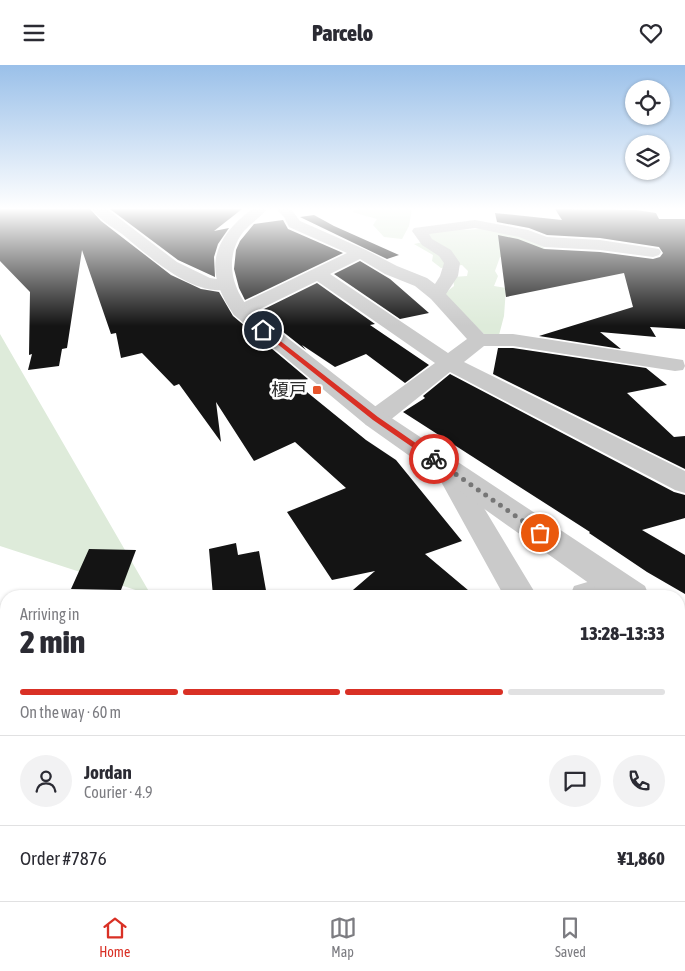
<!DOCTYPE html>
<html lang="en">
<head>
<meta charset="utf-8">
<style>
	:root { --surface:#fff; --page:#f2f2f3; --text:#2b2b33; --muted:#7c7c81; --line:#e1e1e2; --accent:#d93025 }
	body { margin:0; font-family:"Asap Condensed","Noto Sans JP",sans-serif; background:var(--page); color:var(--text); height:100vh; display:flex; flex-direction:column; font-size:19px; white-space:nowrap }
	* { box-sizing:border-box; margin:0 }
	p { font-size:16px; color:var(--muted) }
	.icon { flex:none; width:28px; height:28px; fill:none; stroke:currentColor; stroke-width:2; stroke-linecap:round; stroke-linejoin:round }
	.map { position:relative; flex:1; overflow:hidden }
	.panel { position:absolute; left:0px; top:525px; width:685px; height:311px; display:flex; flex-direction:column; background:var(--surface); border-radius:20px 20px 0 0; box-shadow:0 1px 4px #0004 }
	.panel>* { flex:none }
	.controls { position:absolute; left:625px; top:15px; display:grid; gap:10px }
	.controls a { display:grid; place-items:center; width:45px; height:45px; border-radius:50%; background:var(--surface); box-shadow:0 1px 4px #0004; font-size:25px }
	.pin { position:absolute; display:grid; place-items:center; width:42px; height:42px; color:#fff; margin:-21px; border:2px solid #fff; border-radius:50%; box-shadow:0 1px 5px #0007 }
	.courier { position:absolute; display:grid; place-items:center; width:50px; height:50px; margin:-25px; border:4px solid #d93025; border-radius:50%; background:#fff; color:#222; box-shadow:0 1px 6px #0007 }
	.overview em { font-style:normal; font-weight:800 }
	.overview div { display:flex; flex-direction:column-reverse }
	.overview { display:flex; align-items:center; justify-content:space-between; height:85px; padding:0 20px }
	h1 { font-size:32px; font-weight:800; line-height:38px }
	.bar { display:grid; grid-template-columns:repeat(4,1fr); gap:8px 5px; align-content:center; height:60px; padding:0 20px }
	.bar i { height:6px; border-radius:4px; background:var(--line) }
	.bar .selected { background:var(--accent) }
	.bar p { grid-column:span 4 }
	.line { display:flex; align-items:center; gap:12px; padding:0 20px; border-top:1px solid var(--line) }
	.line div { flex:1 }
	.round { display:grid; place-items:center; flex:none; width:52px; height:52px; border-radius:26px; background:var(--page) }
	header { display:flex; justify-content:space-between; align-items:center; height:65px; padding:0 20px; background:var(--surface); font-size:22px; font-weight:800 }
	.tab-bar { display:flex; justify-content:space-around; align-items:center; height:70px; border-top:1px solid var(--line); background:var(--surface); font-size:14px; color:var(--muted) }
	.tab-bar a { display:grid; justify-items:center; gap:2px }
	.tab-bar .selected { color:var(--accent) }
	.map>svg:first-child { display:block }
</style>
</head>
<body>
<header><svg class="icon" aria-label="menu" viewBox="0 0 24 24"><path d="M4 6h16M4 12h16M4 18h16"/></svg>Parcelo<svg class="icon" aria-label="heart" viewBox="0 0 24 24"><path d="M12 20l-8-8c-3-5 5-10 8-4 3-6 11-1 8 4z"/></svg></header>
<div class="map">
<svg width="685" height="836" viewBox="0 0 685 836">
	<rect width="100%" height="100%" fill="#fff"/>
	<path fill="#deebda" d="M355,144H412L409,161L402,174L384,172L373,160L377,154L352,147Z
		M459,164C470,166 480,163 491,164C510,165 544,176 553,193L500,192L495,206L498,211L494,221L506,223L504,251L499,270L484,269L444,229L454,221L453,212L467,211L468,206L462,200L441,203L432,196L433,190L414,179L423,177L429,168Z
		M0,269L151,530L0,481Z"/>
	<path fill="#141414" d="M0,144H90L101,156L171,210L201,224L219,227L233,251L308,314L297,319L366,375L396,395L462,476L425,489L475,531H346L375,506L332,515L287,447L346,423L295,377L254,396L216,337L221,377L179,319L174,321L142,288L121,293L116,268L111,269L82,185L67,283L62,284L59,301L28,305L32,289L29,290L30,227L0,196Z
		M110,144H242L214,166L229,163L218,179L214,192L215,212L178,195Z
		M555,144L636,145L656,148L659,154H685V264L650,262L656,272L600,267L621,284L539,271L633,242L624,208L506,232L498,170L518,174L544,184L600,187L653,194L660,192L663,188L659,182L600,173L547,170L529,163L497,157L495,148L562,155Z
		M314,150L334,161L399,190L387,194L300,152Z
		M283,155L288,164L343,188L245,235L239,223L234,204L236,185L240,176L254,159Z
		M360,196L390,214L429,248L400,254L334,209Z
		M317,218L375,259L370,260L429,300L405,318L366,289L335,302L302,280L306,285L258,247Z
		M498,283H513L646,303L667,320L627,328L674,372L685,371V404L493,309Z
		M450,309L674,427L685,430V453L642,465L685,490V529L647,507L589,468L590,467L403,347L425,333L423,331Z
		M236,478L238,490L259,486L267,531H213L209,484Z
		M89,484L136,485L121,525L71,524Z"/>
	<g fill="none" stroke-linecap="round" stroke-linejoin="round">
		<path fill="#cacaca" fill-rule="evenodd" d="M92,144H107L177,197L210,213L230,216L233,220L230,224C193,233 149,191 122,169C112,162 99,154 92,144Z
			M276,144H291L300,156L366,185L397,201L427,213L435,219L440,211L444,198L439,191L422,180L412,166L414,163L475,155L528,165L547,172L600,175L659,184L661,187L659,190L653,192L600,185L544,182L519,172L475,163L429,169L432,174L451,185L460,198L458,211L446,229L484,269H513L683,295L685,301L683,305L675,306L513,281H484L464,297L685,406V428L675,425L450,307L384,360L375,362L366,360L363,354L366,348L435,298L317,216L248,250L241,252L234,250L232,246L234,242L347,188L289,162L284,152ZM360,194L385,209L415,221L431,234L467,274L448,288L330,209Z
			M446,393L455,395L537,531H504L433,402L437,395Z
			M618,508L630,512L634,522L630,531H570L574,521Z
			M0,727L6,729V773L0,771Z
			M627,830H677L679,836H629Z"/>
		<path fill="#cacaca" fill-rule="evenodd" d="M252,144H267C261,152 251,158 244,166C225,190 230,219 248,242L384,348L645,521L649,531H607L366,360L234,250C204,207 210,176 252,144Z
			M679,544L685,546V580L679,578Z"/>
	</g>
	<linearGradient id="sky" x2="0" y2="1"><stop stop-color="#9ac0e9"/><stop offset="0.55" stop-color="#fff"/><stop offset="1" stop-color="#fff" stop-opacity="0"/></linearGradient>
	<rect width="685" height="261" fill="url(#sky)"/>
	<path fill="#d93025" d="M261,264H265L378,352L436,392V395H431L373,355L261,266Z"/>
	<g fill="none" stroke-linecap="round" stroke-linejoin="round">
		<path stroke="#767676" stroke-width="5" stroke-dasharray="0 9" d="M434,394L540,468"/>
	</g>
	<rect fill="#e7542b" stroke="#fff" stroke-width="2" x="312" y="320" width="10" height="10" rx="2.5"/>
	<g text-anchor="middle" stroke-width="5" stroke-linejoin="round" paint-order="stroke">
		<g font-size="18" fill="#2d2d2d" stroke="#fff" text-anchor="end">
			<text x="307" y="331">榎戸</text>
		</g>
	</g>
</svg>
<div class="controls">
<a><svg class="icon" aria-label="locate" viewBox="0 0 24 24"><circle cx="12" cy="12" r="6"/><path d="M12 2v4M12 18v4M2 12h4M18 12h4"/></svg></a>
<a><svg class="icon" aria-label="layers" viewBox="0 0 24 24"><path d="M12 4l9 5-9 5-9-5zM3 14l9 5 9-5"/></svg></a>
</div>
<div class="pin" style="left:540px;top:468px;background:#ea580c"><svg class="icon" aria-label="bag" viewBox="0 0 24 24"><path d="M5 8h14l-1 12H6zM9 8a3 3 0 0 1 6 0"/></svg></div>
<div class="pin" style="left:263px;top:265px;background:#1f2937"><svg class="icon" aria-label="home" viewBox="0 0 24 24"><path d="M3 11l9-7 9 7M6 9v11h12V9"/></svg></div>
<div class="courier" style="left:434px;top:394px"><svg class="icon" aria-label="bike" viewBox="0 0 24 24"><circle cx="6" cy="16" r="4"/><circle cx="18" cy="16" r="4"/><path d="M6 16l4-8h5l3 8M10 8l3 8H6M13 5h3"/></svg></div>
<section class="panel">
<div class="overview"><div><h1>2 min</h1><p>Arriving in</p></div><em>13:28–13:33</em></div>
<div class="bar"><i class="selected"></i><i class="selected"></i><i class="selected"></i><i></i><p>On the way · 60 m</p></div>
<div class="line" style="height:90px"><a class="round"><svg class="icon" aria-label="person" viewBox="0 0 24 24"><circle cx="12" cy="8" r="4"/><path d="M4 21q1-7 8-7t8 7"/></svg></a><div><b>Jordan</b><p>Courier · 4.9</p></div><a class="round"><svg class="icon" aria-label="chat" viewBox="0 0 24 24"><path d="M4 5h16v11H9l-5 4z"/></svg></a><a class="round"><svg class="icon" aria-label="phone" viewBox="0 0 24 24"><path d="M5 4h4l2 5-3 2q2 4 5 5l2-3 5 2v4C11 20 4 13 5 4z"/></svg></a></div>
<div class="line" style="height:65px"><div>Order #7876</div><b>¥1,860</b></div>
</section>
</div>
<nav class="tab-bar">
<a class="selected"><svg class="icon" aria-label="home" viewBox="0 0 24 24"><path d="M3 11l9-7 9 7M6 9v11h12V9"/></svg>Home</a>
<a><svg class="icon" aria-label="map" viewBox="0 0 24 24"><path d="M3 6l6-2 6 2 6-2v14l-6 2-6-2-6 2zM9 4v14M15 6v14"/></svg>Map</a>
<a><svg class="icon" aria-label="saved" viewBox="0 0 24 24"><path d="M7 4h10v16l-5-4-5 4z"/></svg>Saved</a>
</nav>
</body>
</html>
